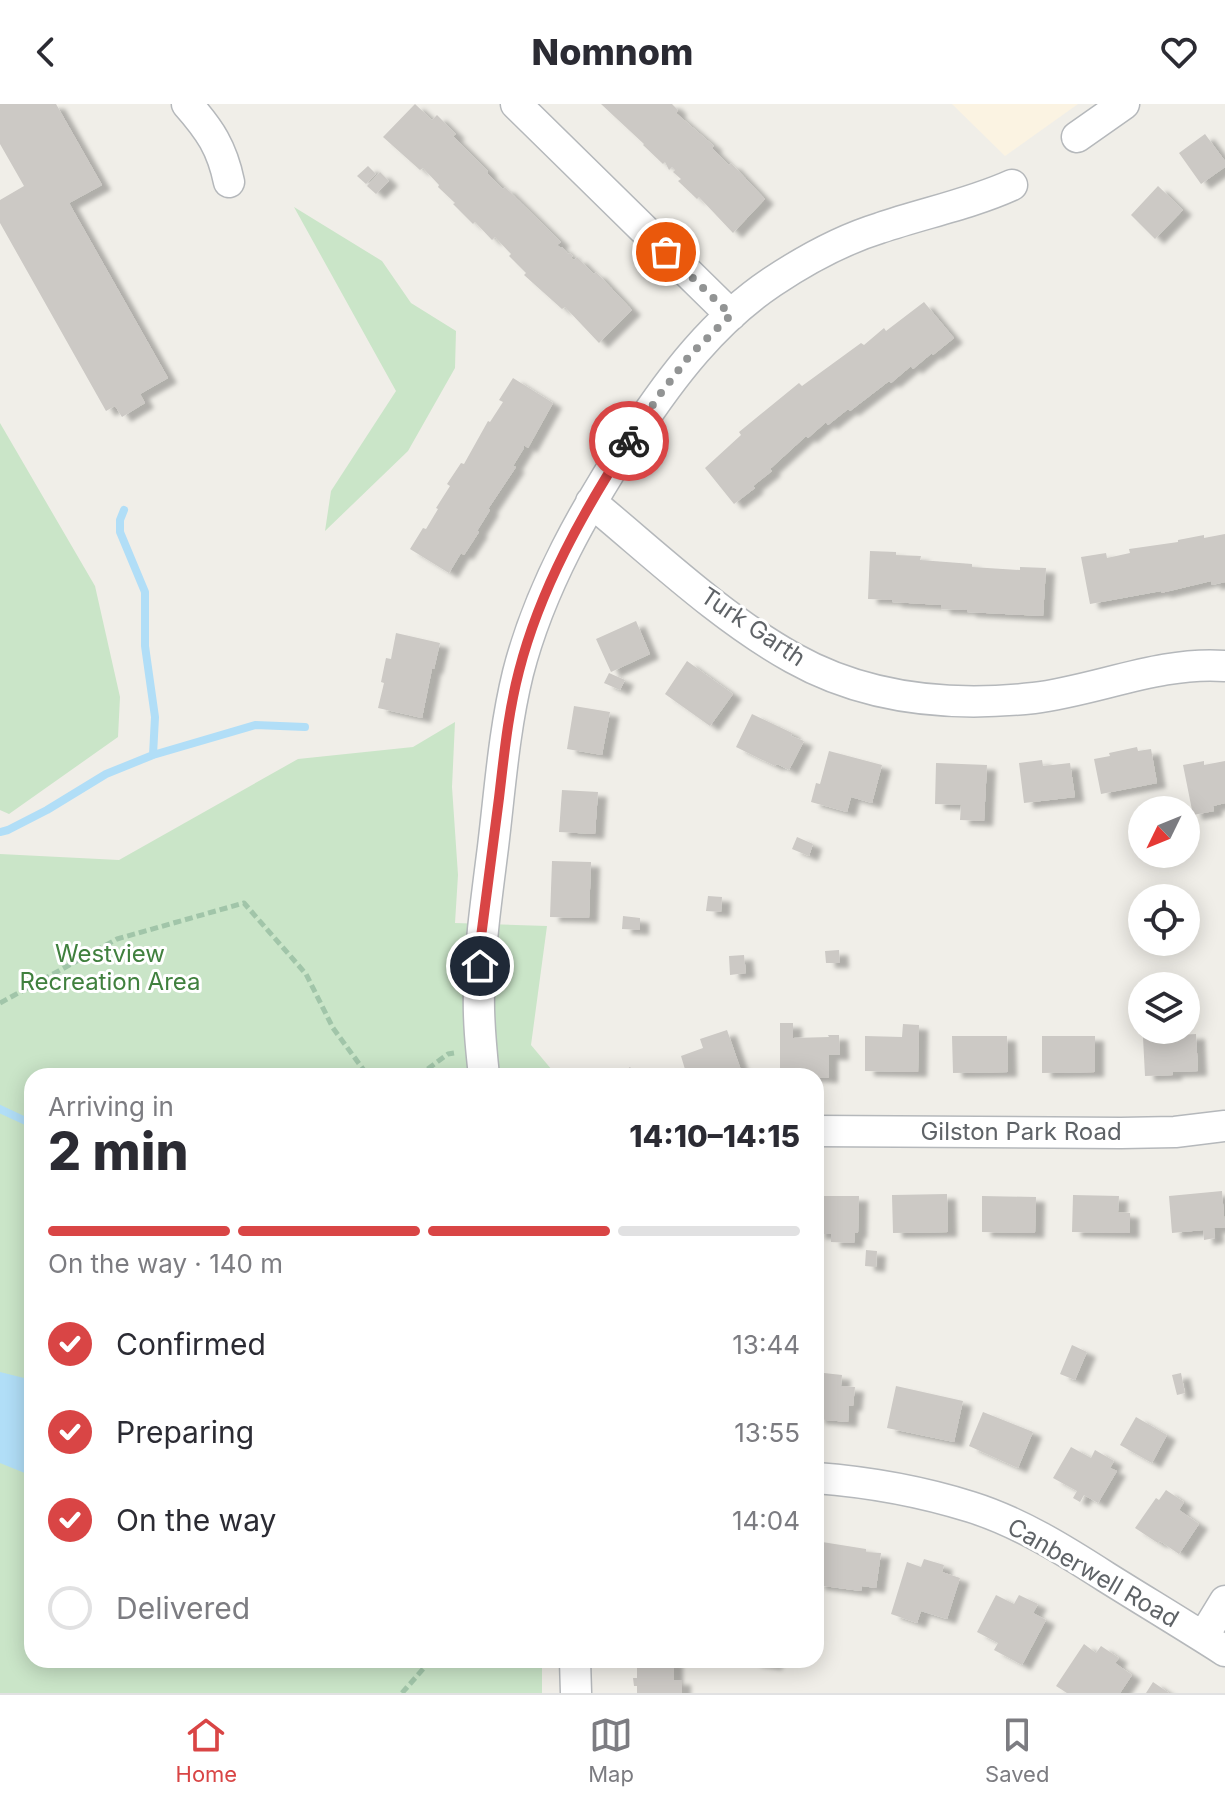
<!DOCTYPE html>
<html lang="en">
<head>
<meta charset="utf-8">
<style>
	:root { --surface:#fff; --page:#f2f2f3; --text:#2b2b33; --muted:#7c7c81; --line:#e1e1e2; --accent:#d94545 }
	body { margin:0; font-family:Inter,sans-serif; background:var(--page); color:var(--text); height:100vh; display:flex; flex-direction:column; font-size:30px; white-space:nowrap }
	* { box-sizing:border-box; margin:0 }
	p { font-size:26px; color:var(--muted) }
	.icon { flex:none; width:44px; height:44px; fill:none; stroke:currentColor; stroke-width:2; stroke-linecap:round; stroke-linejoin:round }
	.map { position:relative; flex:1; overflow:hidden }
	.drawer { position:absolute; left:24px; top:964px; width:800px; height:600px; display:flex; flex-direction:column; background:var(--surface); border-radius:24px; box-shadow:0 4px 20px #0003 }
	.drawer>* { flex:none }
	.needle { width:52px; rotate:227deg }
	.fabs { position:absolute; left:1128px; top:692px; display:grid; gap:16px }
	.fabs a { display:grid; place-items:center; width:72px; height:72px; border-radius:50%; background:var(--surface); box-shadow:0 4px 20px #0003; font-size:40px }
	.pin { position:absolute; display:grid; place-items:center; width:68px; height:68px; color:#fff; margin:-34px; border:4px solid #fff; border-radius:50%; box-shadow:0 2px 8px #0007 }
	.courier { position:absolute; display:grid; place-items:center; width:80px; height:80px; margin:-40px; border:6px solid #d94545; border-radius:50%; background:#fff; color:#222; box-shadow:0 2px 10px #0007 }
	.summary em { font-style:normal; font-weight:800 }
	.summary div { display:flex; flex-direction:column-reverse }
	.summary { display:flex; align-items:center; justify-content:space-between; height:136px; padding:0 24px }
	h1 { font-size:52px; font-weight:800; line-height:60px }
	.bar { display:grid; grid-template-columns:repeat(4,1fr); gap:12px 8px; align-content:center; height:96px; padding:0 24px }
	.bar i { height:10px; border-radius:6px; background:var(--line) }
	.bar .current { background:var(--accent) }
	.bar p { grid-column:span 4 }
	ol { padding:0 24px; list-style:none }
	li { display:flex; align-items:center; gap:24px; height:88px }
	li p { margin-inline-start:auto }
	li .icon { padding:8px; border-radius:50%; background:var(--accent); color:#fff; stroke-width:4 }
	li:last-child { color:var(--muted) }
	li i { width:44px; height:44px; border:4px solid var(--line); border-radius:50% }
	header { display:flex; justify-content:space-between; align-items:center; height:104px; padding:0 24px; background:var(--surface); font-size:36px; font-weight:800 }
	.tabs { display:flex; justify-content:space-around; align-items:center; height:112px; border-top:2px solid var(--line); background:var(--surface); font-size:22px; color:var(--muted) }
	.tabs a { display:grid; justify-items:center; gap:4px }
	.tabs .current { color:var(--accent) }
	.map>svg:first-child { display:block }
</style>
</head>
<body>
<header><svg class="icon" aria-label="back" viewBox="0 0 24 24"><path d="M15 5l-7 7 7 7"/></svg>Nomnom<svg class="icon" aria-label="heart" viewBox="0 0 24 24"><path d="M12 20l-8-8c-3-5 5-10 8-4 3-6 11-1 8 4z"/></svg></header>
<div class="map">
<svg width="1225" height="1589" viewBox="0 0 1225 1589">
	<defs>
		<filter id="shadow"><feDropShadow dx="9" dy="5" stdDeviation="2" flood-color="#0004"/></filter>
	</defs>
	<rect width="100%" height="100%" fill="#f0eee8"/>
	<path fill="#fbf3e2" d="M952,0H1078L1005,52Z"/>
	<path fill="#cae5c8" d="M294,103L382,157L411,199L456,227L455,264L408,347L325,427L331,387L396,287Z
		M0,319L95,482L120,593L118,633L9,710L0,706Z
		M455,618L452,683L458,771L455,819L547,822L531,941L557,972H32V1556H542V1589H0V750L119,756L298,655L413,643Z"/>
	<path fill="#b1def7" d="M0,1268L32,1276V1372L0,1359Z"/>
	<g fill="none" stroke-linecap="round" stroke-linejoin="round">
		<path stroke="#b1def7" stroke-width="8" d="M124,406L120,416V428L145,488V542L155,613L153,651
			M0,728L8,726L47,706L106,670L153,651L255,621L305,623
			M0,1005L32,1020"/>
	</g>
	<path fill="#ccc9c5" filter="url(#shadow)" d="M0,0H56L102,81L69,99L168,274L140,290L145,299L122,313L115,302L106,307L0,119V96L24,82L0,40Z
		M415,0L432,16L437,11L456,30L453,32L488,67L487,69L503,85L505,83L561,138L557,141L561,144L562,143L568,150L570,149L573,152L571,154L574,156L577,153L594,170L596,168L632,206L599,239L565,203L562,205L524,171L526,169L509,152L511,150L495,133L492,136L475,118L473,120L453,100L455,99L438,83L439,81L423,64L420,66L383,33Z
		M601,0H672L678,6L676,9L714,42L712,44L729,61L731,59L765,95L733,129L699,93L697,95L678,77L681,75L673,68L675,66L672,63L669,66L665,58L663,60L643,41L644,40Z
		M1205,30L1225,57V63L1201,80L1179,49Z
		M368,62L376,70L366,80L357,72Z
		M380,68L389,77L376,90L367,82Z
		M1158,82L1183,106L1155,135L1131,111Z
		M924,198L954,234L933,251L932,249L913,265L911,262L891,279L889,277L850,307L848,305L828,321L826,318L808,334L806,332L770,365L772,367L753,382L755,384L734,400L705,364L741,331L739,328L799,279L802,282L861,239L864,241L884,224L886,227Z
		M513,274L553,299L528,344L524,341V344L513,362L516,363L488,405L490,406L477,427L479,428L464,451L461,449L449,469L410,445L423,424L426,425L438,405L436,404L450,382L447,380L461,359L464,360L488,317L490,318L503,298L499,296Z
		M1225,430V478L1212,481L1211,477L1161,489V487L1090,500L1081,453L1106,449L1107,454L1130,449L1129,445L1178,438V436L1204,431V434Z
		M870,447L896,448V451L921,452L920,456L972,460V463L1020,466V463L1046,464L1043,512L967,508V506L941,505V501L892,498L893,496L868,495Z
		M636,517L650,550L611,568L596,535Z
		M396,529L440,539L434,565H432L422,614L378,604L384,579L381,578L386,554L391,555Z
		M687,557L733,590L710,622L665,590Z
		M609,569L625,576L620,586L604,579Z
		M574,602L610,608L602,651L567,645Z
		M752,610L792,629L791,632L804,637L789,666L777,660L775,662L736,643Z
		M1137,643L1138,647L1151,645L1157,679L1101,690L1094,655L1110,652L1109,649Z
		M829,647L882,661L872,699L851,693L847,708L811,698L816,679L820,680Z
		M1042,656L1043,662L1070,659L1075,693L1024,699L1019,659Z
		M1204,657V661L1225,657V699L1213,702L1214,707L1193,711L1183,661Z
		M936,659L987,661L984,717L960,716L961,701L935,700Z
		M562,686L598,688L595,730L559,728Z
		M797,733L813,740L809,752L792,745Z
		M552,757L591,758L589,814L550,813Z
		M708,792L722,793L721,808L706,807Z
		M623,812L640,814V826L622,825Z
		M839,846L840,859H826L825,847Z
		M744,851L746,869L730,871L729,852Z
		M780,919H793V934L829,933L828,931H839L840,951H829V974L795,972V969H780Z
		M903,920L919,921L918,968L865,967V932L902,933Z
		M727,926L743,972H687L681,952L703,944L700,935Z
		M1196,930L1198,967L1173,968V971L1145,972L1143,933Z
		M952,932H1007L1008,968L953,969Z
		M1042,932H1095V968L1042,969Z
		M630,963L636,972H618Z
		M1222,1087L1225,1124H1214L1215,1134L1204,1136L1203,1126L1172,1129L1169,1092Z
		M947,1090L948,1128L893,1129L892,1091Z
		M1073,1091L1119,1092L1118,1108L1130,1109V1129L1072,1128Z
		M816,1092H859L858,1129H855L854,1139L831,1138V1130H816Z
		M982,1092L1036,1093L1035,1129L982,1128Z
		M866,1146L877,1147L876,1163L865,1162Z
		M1072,1241L1087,1248L1075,1276L1060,1270Z
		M824,1269L842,1271L841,1282L855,1283L853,1302H849L848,1318L816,1315V1279H823Z
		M1181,1269L1185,1289L1177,1291L1172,1271Z
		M896,1282L963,1297L954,1338L887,1324Z
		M983,1308L1033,1328L1018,1364L969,1342Z
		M1136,1313L1167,1331L1152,1359L1120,1341Z
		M1071,1343L1091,1354L1095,1346L1114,1357L1110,1364L1117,1367L1098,1399L1084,1391L1080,1398L1073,1394L1077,1387L1053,1374Z
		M1166,1386L1184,1398L1179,1406L1199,1420L1179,1450L1160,1437L1158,1439L1135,1424L1156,1394L1159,1396Z
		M816,1437L866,1445V1448L881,1449L876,1484L862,1482L861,1487L816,1481Z
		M924,1455L944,1461L942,1468L960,1474L947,1515L921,1507L917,1519L891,1510L907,1458L921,1463Z
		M996,1491L1014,1500L1019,1491L1038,1500L1033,1509L1046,1516L1022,1561L994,1546L998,1539L977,1528Z
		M1084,1540L1096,1549L1101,1542L1119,1554L1115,1559L1132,1571L1120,1589H1067L1056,1582Z
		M637,1556H674V1576H682V1589H637V1582H634L633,1574H637Z
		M752,1556H774L773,1561L752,1558Z
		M1153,1578L1169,1589H1146Z"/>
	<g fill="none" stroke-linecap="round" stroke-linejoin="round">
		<defs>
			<path id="minor" d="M187,0C210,26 222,44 229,78
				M516,0L731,211
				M1077,33L1124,0
				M591,398C655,451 721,514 793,554C866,595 952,603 1034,594C1098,586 1160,557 1225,562
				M484,972C481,944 478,916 479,887C480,839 487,791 493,743C500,685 504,626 518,569C540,483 586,403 634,330C672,272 714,217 772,178C805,156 841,136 880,124C924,109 970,100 1012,81
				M816,1027L1121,1029L1175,1028L1225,1022
				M816,1374C869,1378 920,1387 971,1403C1019,1418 1064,1446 1106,1473C1146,1498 1186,1522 1225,1547
				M1203,1533L1225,1497
				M575,1556L576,1589"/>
		</defs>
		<use href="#minor" stroke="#b5b8bb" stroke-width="33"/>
		<path stroke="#a1c5a9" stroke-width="5" stroke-dasharray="8 4" stroke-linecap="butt" d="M0,899L117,835L244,799L306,870L333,924L368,972
			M418,972L448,950L454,949
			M402,1589L431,1556"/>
		<use href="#minor" stroke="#fff" stroke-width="30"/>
	</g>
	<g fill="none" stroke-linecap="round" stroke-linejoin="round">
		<path stroke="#929494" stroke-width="8" stroke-dasharray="0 14.4" d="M629,337L658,293L690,251L731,211L666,148"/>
		<path stroke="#d94545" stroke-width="10" d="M480,862L481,833C487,787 493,740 499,694C504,652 508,609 519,567C540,485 583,408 629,337"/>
	</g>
	<g text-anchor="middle" stroke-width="6" stroke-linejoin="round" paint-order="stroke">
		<g font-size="24" fill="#5f6367" stroke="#fff">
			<text transform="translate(753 523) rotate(34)" y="8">Turk Garth</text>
			<text x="1021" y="1036">Gilston Park Road</text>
			<text transform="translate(1093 1469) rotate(30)" y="8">Canberwell Road</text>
		</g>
		<g font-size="24" fill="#40803e" stroke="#fff">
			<text x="110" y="858">Westview<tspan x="110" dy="28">Recreation Area</tspan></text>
		</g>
	</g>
</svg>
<div class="fabs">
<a><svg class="needle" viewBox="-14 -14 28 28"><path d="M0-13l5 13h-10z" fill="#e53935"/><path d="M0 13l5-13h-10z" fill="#7c7c81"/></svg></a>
<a><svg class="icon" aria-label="locate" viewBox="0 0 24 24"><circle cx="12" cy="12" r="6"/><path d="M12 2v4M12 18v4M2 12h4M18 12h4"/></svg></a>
<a><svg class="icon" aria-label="layers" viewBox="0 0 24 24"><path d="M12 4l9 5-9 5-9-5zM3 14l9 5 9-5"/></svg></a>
</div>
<div class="pin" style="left:666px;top:148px;background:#ea580c"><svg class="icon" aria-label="bag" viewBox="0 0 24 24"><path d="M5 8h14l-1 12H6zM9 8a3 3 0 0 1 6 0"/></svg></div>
<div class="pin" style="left:480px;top:862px;background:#1f2937"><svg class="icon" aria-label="home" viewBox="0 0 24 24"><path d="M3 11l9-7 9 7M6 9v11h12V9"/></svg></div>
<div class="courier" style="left:629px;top:337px"><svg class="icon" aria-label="bike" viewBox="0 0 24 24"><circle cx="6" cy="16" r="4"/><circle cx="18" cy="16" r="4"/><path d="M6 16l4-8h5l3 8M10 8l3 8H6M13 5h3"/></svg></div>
<section class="drawer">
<div class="summary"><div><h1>2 min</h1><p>Arriving in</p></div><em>14:10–14:15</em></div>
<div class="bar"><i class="current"></i><i class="current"></i><i class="current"></i><i></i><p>On the way · 140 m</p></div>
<ol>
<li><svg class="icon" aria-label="check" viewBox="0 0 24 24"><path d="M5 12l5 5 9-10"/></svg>Confirmed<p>13:44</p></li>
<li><svg class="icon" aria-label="check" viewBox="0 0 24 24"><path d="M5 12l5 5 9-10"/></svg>Preparing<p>13:55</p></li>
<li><svg class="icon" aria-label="check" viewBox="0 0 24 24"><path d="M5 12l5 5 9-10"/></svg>On the way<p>14:04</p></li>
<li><i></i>Delivered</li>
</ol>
</section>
</div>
<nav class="tabs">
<a class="current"><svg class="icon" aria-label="home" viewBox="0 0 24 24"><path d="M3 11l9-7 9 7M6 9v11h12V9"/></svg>Home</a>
<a><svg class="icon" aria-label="map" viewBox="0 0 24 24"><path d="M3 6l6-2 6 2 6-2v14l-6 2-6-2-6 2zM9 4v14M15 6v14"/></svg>Map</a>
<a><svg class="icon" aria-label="saved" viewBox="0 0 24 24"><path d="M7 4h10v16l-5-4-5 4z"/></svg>Saved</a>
</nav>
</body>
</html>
